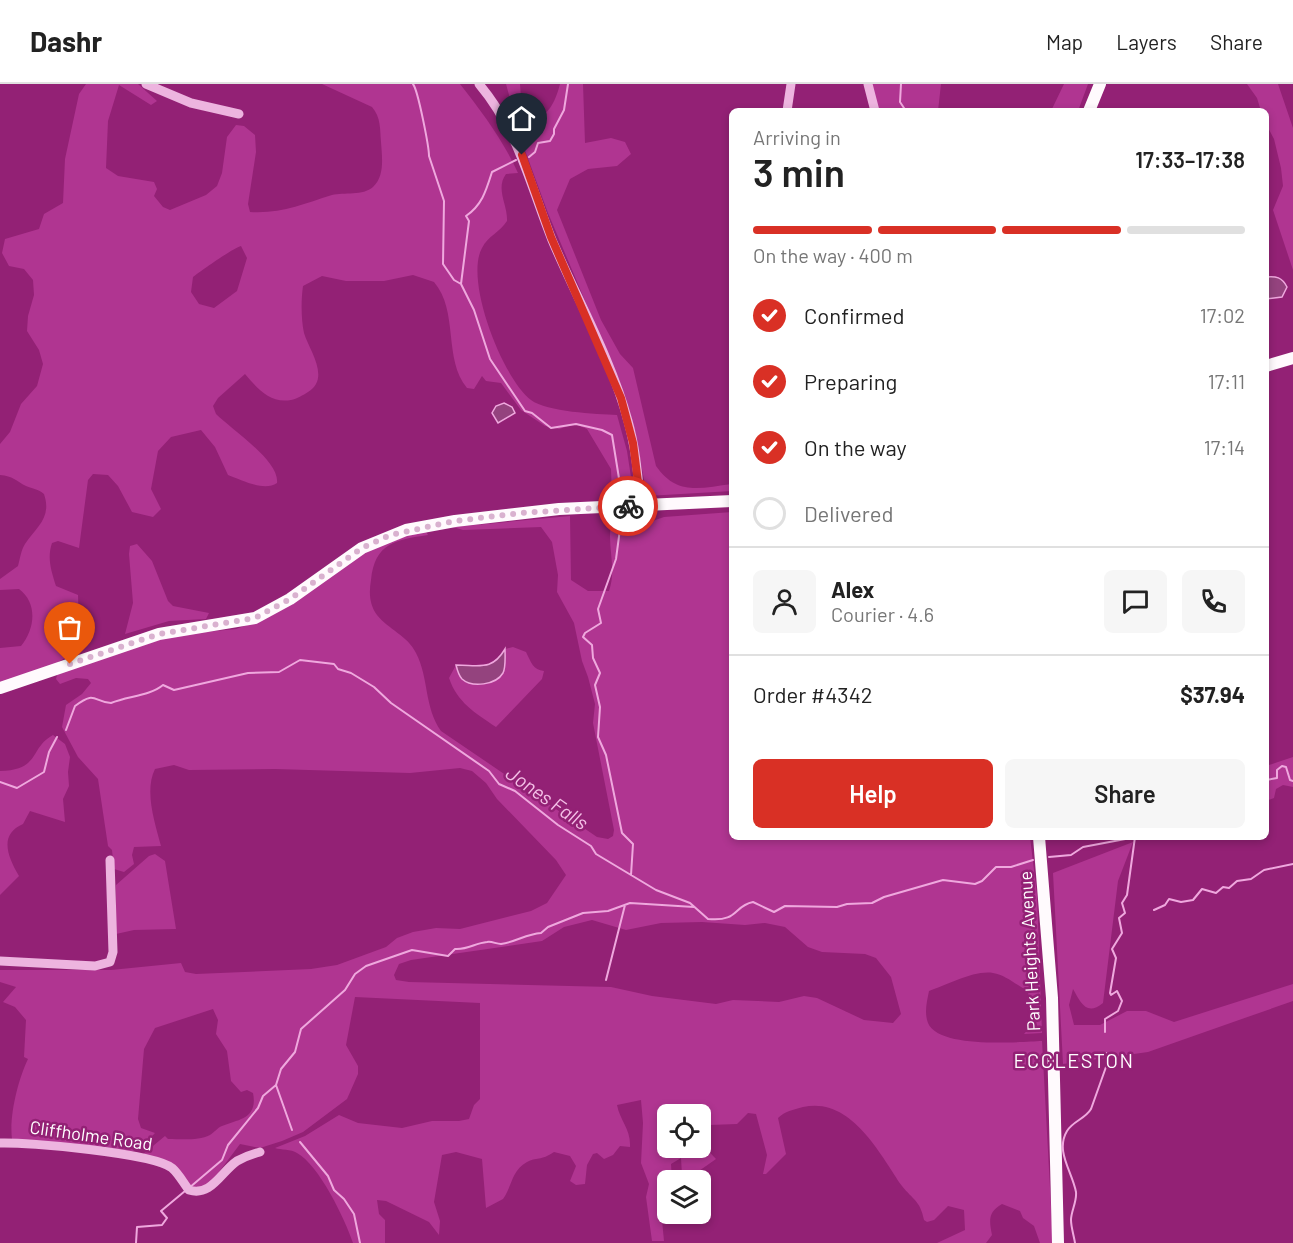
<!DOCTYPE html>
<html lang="en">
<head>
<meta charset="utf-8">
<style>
	:root { --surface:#fff; --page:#f6f6f6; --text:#222; --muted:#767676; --line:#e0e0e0; --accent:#d93025 }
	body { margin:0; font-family:Barlow,sans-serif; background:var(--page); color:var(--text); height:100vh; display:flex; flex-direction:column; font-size:22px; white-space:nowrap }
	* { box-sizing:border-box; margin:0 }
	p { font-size:20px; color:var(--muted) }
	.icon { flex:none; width:33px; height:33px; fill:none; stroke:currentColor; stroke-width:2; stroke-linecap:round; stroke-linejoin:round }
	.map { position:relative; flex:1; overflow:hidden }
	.sheet { position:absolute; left:729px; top:24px; width:540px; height:732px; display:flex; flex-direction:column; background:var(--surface); border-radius:9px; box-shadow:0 3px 9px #0003 }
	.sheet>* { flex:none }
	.buttons { position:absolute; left:657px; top:1020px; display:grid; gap:12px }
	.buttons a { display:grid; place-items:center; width:54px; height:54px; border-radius:9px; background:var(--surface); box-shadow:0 3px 9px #0003; font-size:30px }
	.pin { position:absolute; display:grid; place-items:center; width:51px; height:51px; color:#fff; margin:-62px -26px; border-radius:50% 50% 50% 0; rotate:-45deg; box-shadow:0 0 6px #0007 }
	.pin .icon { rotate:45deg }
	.courier { position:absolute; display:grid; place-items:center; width:60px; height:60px; margin:-30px; border:4px solid #d93025; border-radius:50%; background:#fff; color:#222; box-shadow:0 2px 8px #0007 }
	.summary em { font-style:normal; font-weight:600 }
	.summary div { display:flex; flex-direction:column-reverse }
	.summary { display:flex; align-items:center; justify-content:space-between; height:102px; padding:0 24px }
	h1 { font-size:39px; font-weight:600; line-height:45px }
	.bar { display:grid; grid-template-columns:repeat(4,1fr); gap:9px 6px; align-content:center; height:72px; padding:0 24px }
	.bar i { height:8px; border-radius:4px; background:var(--line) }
	.bar .on { background:var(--accent) }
	.bar p { grid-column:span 4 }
	.line { display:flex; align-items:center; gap:15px; padding:0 24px; border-top:2px solid var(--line) }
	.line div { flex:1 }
	.round { display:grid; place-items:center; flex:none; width:63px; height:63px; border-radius:9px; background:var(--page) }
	ol { padding:0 24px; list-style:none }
	li { display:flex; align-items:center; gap:18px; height:66px }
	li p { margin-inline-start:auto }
	li .icon { padding:6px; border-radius:50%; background:var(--accent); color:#fff; stroke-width:4 }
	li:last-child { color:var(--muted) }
	li i { width:33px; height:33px; border:3px solid var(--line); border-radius:50% }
	.action { display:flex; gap:12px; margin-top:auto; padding:12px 24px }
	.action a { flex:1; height:69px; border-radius:9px; background:var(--accent); color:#fff; font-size:24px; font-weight:600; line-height:69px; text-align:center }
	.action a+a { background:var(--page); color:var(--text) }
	header { display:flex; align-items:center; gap:36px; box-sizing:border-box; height:84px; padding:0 30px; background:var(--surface); border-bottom:2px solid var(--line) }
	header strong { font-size:28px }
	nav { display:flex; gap:33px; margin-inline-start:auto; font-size:21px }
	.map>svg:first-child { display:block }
</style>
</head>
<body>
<header>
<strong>Dashr</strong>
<nav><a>Map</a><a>Layers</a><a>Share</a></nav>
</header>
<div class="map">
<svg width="1293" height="1159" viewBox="0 0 1293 1159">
	<rect width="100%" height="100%" fill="#932175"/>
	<path fill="#b03591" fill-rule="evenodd" d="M86,0H138L157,17L151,21L119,1L108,37L106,84L118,92L154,98L157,105L154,112L163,123L170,126L206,111L217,102L222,89L227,53L236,41L244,42L255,51L256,68L248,120L250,128C281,130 303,120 332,111C344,108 363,112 373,103C385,92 382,73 381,58C380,46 381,33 372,23L322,0H460C482,28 503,56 518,89L506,90C495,105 508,121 507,137C500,148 488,152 482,164C464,196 503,295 531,316C547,328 596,330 617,331L627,367L634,413H612L611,385L587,345L575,340L559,345L545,342L521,326L501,299L486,297L482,292L474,305L467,304C443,275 459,227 434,198L413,191L384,197H346L322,192L303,202C301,216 301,235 304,249C309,266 331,294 308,308C303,311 297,315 291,316C270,320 257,304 245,290L218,314L213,322L216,330C231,345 280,377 277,399C264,408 242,396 228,391L215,363L201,346L171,353L158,367L151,405L161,425L153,433L132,428L118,402L108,391L93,390L88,396L79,464L58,457L52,459C47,474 51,486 56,502L78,511C78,526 82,546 77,559C70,582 22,590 0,599V564L21,562C35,545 38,519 19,505L0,506V495L18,482C20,475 21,466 25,460C37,442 52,434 44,410C38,405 33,405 26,402C16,397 13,392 0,391V360L10,348L21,320L37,302L43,280L39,266L27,247L28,232L34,211L33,196L24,185L9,182L2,169L5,155L39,145L44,130L63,119L65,75L79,10ZM241,162L247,174L237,207L214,224L199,220L191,208L193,193C201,187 233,164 241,162Z
		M506,0H520L522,26L534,36C550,31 556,15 560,0H583L585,59L611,54L625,58L631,70L617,82L588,85L570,95L557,126L601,236L620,270L633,284L656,382C677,412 700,404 732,400V407L647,412L635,347L616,290L548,129L522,58Z
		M869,0H941L938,27H877Z
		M1064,0H1088L1078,27H1051Z
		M1247,0H1278L1293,44V186L1273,126L1283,102L1281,84L1274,55L1266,40V27H1261L1257,14Z
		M732,428V753H1030L1037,811L1042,949L1024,950L1031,942L1028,907C1016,901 1006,891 993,889C974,886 947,901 929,907C927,917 924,929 928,939C939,965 1018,958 1042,957L1053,1159H1040L1034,1142L1023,1134L1020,1127L1002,1120C988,1128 989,1136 992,1151L986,1159H937L965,1146L964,1126L948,1122L934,1136L927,1138L924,1136C920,1116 913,1116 902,1102C880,1070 851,1012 803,1023C793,1026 785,1027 778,1034L786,1070L766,1090H763L767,1071L756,1030L748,1029L737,1040L709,1041L702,1049L701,1059L716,1075L696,1089L690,1096L682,1091L681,1074L671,1080L672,1096H668L667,1114L660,1115L664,1157H652L646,1113L649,1100L641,1079L643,1039L641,1016L617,1021C620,1037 631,1045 630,1063L620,1062L613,1071L604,1075L597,1069L593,1070L587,1081L585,1100L576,1101L570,1097L576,1082L570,1072L554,1068C541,1077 536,1073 527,1078C511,1087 512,1103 503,1115L486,1124L482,1075L456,1068L442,1071L434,1118L440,1137L439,1151L429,1138L386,1117L377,1116L379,1130L385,1136V1159H353C345,1135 319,1081 297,1069C291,1065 281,1066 275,1064L305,1052L339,1031L358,1039L402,1044L432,1037H459L469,1035L474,1021L480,1015V919L355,913L346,961L358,982V990L347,1015L303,1048L282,1057L260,1064L240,1060L210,1100L194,1104L187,1100L177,1084L142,1071L165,1052L168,1055C181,1055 198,1057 210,1051C215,1048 217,1044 222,1042C239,1035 258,1035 253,1009L247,1006L241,1008L231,997L227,967L216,950L218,936L213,925L155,944L144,965L138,1035L141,1044L155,1049L143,1062L129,1069L12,1055C9,1032 18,996 28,975L24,973L26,936L15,923L3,918L16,903L0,898V886H111L181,879L185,888L196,890L311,885L337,881L386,863L397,854L413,848L436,844L460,845L531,827L547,819L566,791L556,776L497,715L486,699L472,687L460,684L410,689L275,685L189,686L174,681L155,685C144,707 155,739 161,762L134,763L132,771L134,780L124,788L114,785L112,766L108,762L98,695L78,673L62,643L66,621L82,610L91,599L88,595L76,594L60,600L56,595L58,588L174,551L236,545L266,534L371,463L425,446L428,451C395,456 375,459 371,496C369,508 369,520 377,531C388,545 408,552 416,569C429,594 424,623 441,647L597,753L608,755L613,752L614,746L593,639L595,620L588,593L582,577L574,539L557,508L558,491L552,458L541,443L463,446L453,443L570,432L571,496L588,507H609C617,485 607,463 611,440L641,441L664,433ZM592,836L626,846L661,839L702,838L745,841L765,839L785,843L808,863L822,868L865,870L876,874L891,893L901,930L893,939L864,936L817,914L804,912L779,918L733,916L716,920L652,912L611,903L409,898L396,896L394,891L399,880L411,876L542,857L564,843ZM668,1030H700V1064H668Z
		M137,460L152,477L168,517L173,522L209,529L206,535L169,537L125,550L133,519L129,470L130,462Z
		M513,563L526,568C531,578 533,586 544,587L542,595L496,643C475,629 457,618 449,594L456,581L462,595L504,588L505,565Z
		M53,651L65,660L70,673L68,688L69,702L63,715L65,738L30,727L23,740C0,750 6,770 19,792L0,811V687C41,686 29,664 53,651Z
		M1293,673V703L1283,701L1276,705L1274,714L1266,717V682Z
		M1133,758L1118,797L1103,919C1086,933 1080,917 1073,905L1069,921L1074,941H1100L1127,927H1146L1174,938L1293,900V917L1148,968L1063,980L1053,789Z
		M155,770L165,777L176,845L134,846L116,850V801L149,772Z"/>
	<path fill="#94437e" stroke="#efa8de" stroke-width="1.5" d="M1266,193C1276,192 1282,193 1287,203L1282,213L1266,215Z
		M504,319L512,323L515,329L498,339L492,329L496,322Z
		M505,565C505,572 506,583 503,589C496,601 472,604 462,595C459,592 457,585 456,581C480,581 492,587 505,565Z"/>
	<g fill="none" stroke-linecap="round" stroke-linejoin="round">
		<path stroke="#efa8de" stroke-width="2" d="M413,0C418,6 429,63 429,72L444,117L443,180L454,196L461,200L474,226L490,275L525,327L532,329L551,344L576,340L602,346L612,351L622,413
			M901,0L900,18L906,27
			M529,73L535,68L538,59L550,57L554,50V45L564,26L568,0
			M461,200L469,137L466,132C482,121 486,107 492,88L516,76
			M622,430L616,475L598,525L601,539L585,549L583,553L592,561L593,574L600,589L595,601L600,623L598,653L606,671L622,749L633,760L631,791
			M66,646L75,622C96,606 93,618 111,619C128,612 150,612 163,601L174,606L248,589L279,588L300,576L334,580L338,585L351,589L374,603L391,619L489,687L499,700L515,707L558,741L591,762L596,770L656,806L690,819L708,835C739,838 733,822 753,818L774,828L785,822L837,823L847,820L872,819L884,813L943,796L975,800L982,797L996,783H1011L1033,776
			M1266,696L1277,694V686L1282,682L1286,683L1290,696L1293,697
			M0,698L17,704L44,688L49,668L57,653
			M1049,773L1071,771L1083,763L1136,753
			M1154,826L1165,821L1169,815L1181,818L1193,816L1202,805L1216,809L1223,803L1229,804L1237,797L1251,795L1264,786L1293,780
			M606,896L625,821
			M1105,948V935L1118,927L1122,917L1117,907L1111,911L1110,909L1116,874L1112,865L1122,849L1119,834L1125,829L1122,819L1127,811L1135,753
			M276,1001L292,1046
			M300,1058L328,1092L334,1106L344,1115L354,1130L360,1159
			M189,1104L222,1076L228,1061L258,1024L263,1012L276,1001L281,985L295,968L301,945L345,906L355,890L366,882L412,866L448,872L455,865C468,866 475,859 487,858C492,857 496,860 501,860C516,858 526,850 541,849L548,843L583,829L608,827L630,819L694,823
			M136,1159L137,1143L162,1141L167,1134L161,1127L185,1107
			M1075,1159C1074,1152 1071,1143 1071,1136C1071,1127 1077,1118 1076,1108C1072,1087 1055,1067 1067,1047C1073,1037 1085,1035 1091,1025L1106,983V969"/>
		<path stroke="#edb4df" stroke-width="9" d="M146,0L191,19L239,30
			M479,0C518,46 530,101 552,156C577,215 611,274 628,337C636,365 638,393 641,422
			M868,0L875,27
			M787,27L791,0
			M0,877L95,882L110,878L113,868L110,776
			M0,1059C28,1058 153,1069 172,1084C179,1090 184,1100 189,1106C211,1113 221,1088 237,1077C244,1073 252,1070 260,1068"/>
		<path stroke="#fffafd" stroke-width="12" d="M1089,27L1100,0
			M1266,282L1293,274
			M0,604L159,550L255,534L290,515L362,464L406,446L455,437L559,425L732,417
			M1039,753L1052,914L1058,1159"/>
	</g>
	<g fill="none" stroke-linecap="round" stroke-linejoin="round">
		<path stroke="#d9b1cf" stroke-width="6" stroke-dasharray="0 10.8" d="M70,580L159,550L255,534L290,515L362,464L390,451L455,437L521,429L628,422"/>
		<path stroke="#d93025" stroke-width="8" d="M522,71L551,153L621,314L633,359L641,422H628"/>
	</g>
	<g text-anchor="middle" stroke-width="5" stroke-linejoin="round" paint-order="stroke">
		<g font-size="18" fill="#fff" stroke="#932175">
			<text transform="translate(1030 867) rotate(-93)" y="6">Park Heights Avenue</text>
			<text transform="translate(91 1052) rotate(8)" y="6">Cliffholme Road</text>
		</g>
		<g font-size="20" font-style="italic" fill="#f4c0e7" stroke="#932175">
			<text transform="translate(547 714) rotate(35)" y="7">Jones Falls</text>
		</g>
		<g font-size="20" letter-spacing="1.5" fill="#fff" stroke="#932175">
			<text x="1074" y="984">ECCLESTON</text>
		</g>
	</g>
</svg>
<div class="buttons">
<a><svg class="icon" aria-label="locate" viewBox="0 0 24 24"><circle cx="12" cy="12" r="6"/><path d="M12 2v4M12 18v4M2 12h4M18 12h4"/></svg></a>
<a><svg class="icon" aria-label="layers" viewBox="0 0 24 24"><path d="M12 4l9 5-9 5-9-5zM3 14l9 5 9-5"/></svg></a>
</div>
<div class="pin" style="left:70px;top:580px;background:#ea580c"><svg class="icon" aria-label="bag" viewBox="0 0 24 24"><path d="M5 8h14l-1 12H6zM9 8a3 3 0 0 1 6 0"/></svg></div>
<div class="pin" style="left:522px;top:71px;background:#1f2937"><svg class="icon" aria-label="home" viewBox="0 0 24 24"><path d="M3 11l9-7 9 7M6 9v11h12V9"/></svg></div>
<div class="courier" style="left:628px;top:422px"><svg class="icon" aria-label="bike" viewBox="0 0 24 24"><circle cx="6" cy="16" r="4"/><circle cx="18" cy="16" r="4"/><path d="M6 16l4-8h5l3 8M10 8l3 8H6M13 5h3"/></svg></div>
<section class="sheet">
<div class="summary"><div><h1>3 min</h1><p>Arriving in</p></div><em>17:33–17:38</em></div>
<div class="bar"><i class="on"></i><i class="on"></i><i class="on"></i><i></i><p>On the way · 400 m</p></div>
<ol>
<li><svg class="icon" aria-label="check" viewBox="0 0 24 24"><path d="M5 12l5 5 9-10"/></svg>Confirmed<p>17:02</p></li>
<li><svg class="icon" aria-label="check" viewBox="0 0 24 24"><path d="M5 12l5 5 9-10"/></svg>Preparing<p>17:11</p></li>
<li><svg class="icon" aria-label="check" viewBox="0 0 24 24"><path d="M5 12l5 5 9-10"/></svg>On the way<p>17:14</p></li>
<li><i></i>Delivered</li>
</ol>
<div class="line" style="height:108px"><a class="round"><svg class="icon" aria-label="person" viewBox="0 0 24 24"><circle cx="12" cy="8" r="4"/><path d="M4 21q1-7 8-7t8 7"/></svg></a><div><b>Alex</b><p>Courier · 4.6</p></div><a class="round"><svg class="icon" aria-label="chat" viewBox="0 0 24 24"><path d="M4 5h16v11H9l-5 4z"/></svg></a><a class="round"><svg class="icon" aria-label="phone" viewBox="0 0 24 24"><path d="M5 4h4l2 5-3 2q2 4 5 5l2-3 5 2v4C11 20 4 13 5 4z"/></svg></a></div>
<div class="line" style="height:78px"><div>Order #4342</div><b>$37.94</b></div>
<div class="action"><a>Help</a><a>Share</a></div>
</section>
</div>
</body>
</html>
